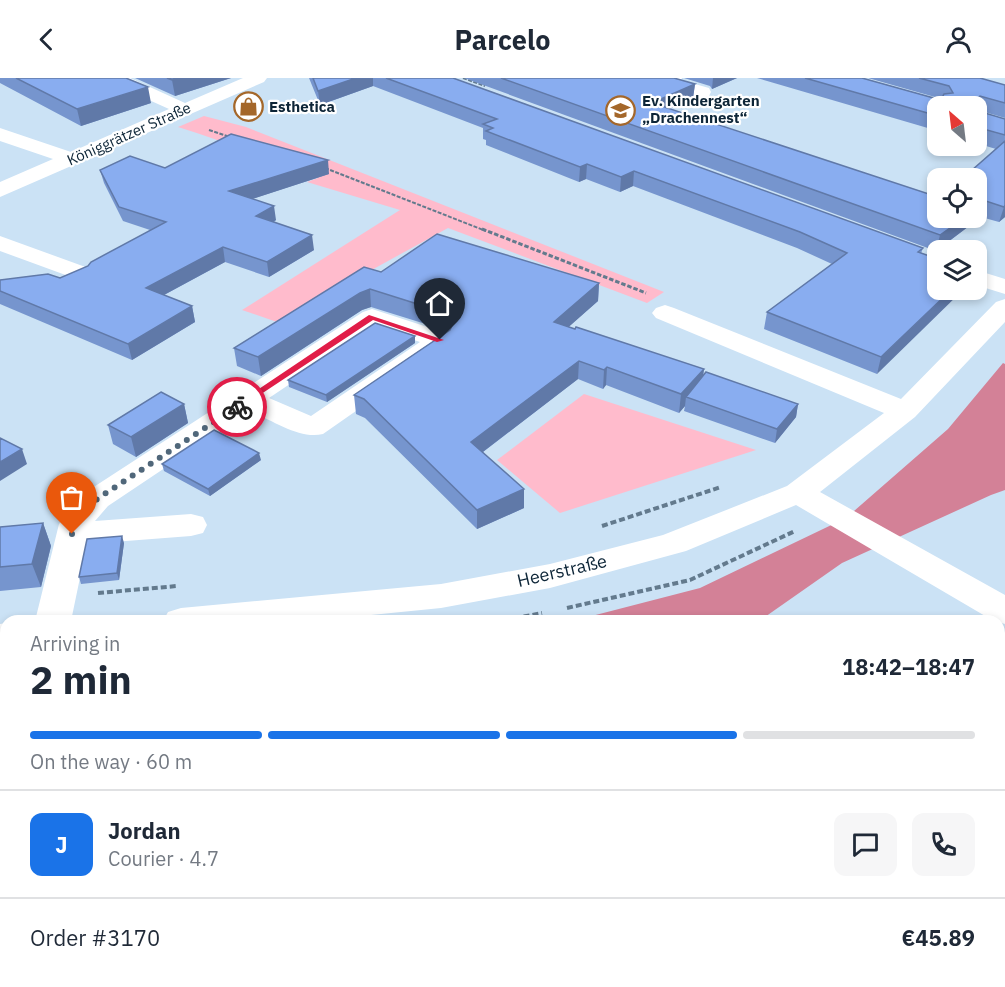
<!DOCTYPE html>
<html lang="en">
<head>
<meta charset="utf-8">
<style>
	:root { --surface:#fff; --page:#f6f6f7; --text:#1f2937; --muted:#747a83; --line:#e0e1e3; --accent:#1a73e8 }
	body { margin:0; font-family:"IBM Plex Sans",sans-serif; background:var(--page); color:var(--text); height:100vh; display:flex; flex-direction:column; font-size:22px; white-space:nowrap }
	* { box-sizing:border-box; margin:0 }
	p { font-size:20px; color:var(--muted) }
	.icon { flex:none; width:33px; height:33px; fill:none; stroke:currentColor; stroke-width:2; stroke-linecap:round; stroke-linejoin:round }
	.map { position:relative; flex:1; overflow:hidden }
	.drawer { position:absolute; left:0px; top:537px; width:1005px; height:372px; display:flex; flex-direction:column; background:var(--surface); border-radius:18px 18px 0 0; box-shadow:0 3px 9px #0003 }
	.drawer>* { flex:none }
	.needle { width:39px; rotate:332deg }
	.controls { position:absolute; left:927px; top:18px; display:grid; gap:12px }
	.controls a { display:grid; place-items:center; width:60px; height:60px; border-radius:12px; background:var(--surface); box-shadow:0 3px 9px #0003; font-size:30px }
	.pin { position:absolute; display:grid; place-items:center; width:51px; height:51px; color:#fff; margin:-62px -26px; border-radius:50% 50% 50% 0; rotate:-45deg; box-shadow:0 0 6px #0007 }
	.pin .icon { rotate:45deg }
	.courier { position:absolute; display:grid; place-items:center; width:60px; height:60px; margin:-30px; border:4px solid #e11d48; border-radius:50%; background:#fff; color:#222; box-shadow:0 2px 8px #0007 }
	.headline em { font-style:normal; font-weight:700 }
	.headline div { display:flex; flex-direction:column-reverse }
	.headline { display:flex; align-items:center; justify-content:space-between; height:102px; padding:0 30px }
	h1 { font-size:39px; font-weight:700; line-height:45px }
	.bar { display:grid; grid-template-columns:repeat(4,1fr); gap:9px 6px; align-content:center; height:72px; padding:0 30px }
	.bar i { height:8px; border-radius:4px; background:var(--line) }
	.bar .selected { background:var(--accent) }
	.bar p { grid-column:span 4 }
	.line { display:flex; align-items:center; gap:15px; padding:0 30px; border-top:2px solid var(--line) }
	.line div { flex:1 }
	.round { display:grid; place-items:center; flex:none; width:63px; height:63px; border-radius:12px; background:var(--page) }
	header { display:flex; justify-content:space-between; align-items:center; height:78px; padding:0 30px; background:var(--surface); font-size:27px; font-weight:700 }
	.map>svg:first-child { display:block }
</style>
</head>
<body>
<header><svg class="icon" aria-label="back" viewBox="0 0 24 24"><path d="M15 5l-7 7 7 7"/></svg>Parcelo<svg class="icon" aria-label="person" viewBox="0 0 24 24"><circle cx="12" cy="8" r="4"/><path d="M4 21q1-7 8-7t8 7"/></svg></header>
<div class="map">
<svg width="1005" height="909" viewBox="0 0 1005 909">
	<rect width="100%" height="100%" fill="#cbe2f5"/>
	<path fill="#fbc" d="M204,38L246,49L664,214L647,225L448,150L277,244L242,232L400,132L307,104L318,100C271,83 225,63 178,49Z
		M584,316L756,372L560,435L497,382Z"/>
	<path fill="#d38197" d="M1003,285L1005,286V412L991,417L842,485L759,543H586L584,540L700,510L846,440L948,351Z"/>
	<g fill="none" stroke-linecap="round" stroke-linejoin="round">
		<path stroke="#637a8d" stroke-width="2" stroke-dasharray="4 1.5" stroke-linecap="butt" d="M463,0L485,8
			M209,52L230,59
			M325,90L486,153"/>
		<path stroke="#637a8d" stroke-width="3" stroke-dasharray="4.5 2" stroke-linecap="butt" d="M482,151L646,215"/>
		<path stroke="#637a8d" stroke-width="4" stroke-dasharray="6 3" stroke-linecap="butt" d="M602,448L721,409
			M98,515L177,508
			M567,530L690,502L795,453
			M506,542L542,535"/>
		<path fill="#fff" fill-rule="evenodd" d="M106,0H130L185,25L243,0H267L264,4L0,119V104L53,81L0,63V50L71,74L169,31L109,4Z
			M658,0H682L681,2L709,10L711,14L709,18L702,20L659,7L656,3Z
			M0,158L91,191L94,196L91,201L82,203L0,173Z
			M976,192L1005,201V216L976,207Z
			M1005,221V244L915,339L820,414L1005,517V546L992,542L796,427L686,473L550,510L441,530L311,543H163L168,534L181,530L441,506L550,486L663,457L787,408L884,335L656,240L652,235L656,230L665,227L674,230L901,321L996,224Z
			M372,231L449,256L453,262L449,268L323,356C300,362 272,342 250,333L108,428L95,443L191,436L203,439L207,447L203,455L191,458L87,466L71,543H35L59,446L86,414L363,234ZM375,249L420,264L311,338L269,320Z
			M6,545V571L0,572V546Z
			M339,903H390L393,909H342Z"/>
	</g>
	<path fill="#7695ce" d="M0,0H126L151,25L81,48L0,5Z
		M135,0H231L175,18Z
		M309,0H453L923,170L877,296L764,251L767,234L832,186L797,170L633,108L620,114L586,101L579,104L486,67V62L483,61V50L373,8L320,27Z
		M464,0H674L695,6L693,20L669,30L938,140L996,71L976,65V28H938V53L757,0H862L941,22L942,21L868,0H980L1005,7V40L978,32V33L1005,41V139L999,144L981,139L936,173Z
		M684,0H737L712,11L710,8Z
		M165,90L329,96L252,121L276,142L274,144L314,172L269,199L225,184L164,217L192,228L195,244L132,282L0,226V202L60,200L88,188L150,152L123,143L104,105L100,92Z
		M381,194L599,205L598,223L568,249L704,291L703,299L798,326L796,339L775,365L684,333L685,328L679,335L606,307L603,311L578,301L483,374L524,430L477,451L365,340L356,336L354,317L448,253L371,229L362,232L261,298L237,288L234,270Z
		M415,265L327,324L289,309L288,302Z
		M184,326L188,345L136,379L113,366L108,347Z
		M261,382L210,418L164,393L162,386Z
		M43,445L51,468L41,509L0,513V449Z
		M124,465L119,502L81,506L79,499Z
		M0,692L6,698V770L0,764Z"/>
	<path fill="#6079a8" d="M179,0H231L175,18L172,2Z
		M356,0H373V8L320,27L318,13Z
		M713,0H737L712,11Z
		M695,6L693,20L651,39L652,25Z
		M148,9L151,25L81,48L77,31Z
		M328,82L329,96L231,128L229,113Z
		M587,86L586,101L579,104L580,89Z
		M634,93L633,108L620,114L621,99Z
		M986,123L981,139L936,173L940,157L964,140H976V130Z
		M1005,127V139L999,144L1004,129Z
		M274,128L276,142L259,152L256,138Z
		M312,157L314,172L269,199L267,184Z
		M223,169L225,184L149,225L146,210Z
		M599,205L598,223L554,262V244Z
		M370,211L371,229L362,232L261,298L258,279L360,215Z
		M951,212H963L877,296L881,279Z
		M192,228L195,244L132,282L128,266Z
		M415,258V265L327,324L326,317Z
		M579,283L578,301L471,383V364Z
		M607,289L606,307L603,311L604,292Z
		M704,291L701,310L686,319L685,328L679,335L681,316Z
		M184,326L188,345L136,379L131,359Z
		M798,326L796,339L775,365L777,351Z
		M22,371L27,386L0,403V384Z
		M259,375L261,382L210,418L208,411Z
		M524,411V430L477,451V432Z
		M43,445L51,468L41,509L32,486Z
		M122,458L124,465L119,502L117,495Z"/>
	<path fill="#89adf0" stroke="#6079a8" stroke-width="1.5" d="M16,0H126L148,9L77,31Z
		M167,0H179L172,2Z
		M313,0H356L318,13Z
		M386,0H453L923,170L918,174L938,181V212H951L881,279L767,234L847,175L800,154L634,93L621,99L587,86L580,89L486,53L493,50L483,46L497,41Z
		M501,0H674L695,6L652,25L938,119V140H964L940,157Z
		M805,0H862L941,22L944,16L953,15L949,8L919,0H980L1005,7V25L980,18L978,20V33L1005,41V57L976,49V28H938V38Z
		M231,56L328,82L229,113L274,128L256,138L312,157L267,184L223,169L146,210L192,228L128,266L0,213V202L48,196L60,200L88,188L91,184L166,144L119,129L100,92L130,78L165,90Z
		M1005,63V127L1004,129L986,123L976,130V100H963Z
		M437,156L599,205L554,244L575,251L576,249L704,291L681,316L607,289L604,292L579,283L471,364L524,411L477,432L364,321L354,317L450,252L454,243L449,236L370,211L360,215L258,279L234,270L364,189L381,194Z
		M375,245L415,258L326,317L288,302Z
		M706,294L798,326L777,351L686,319Z
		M161,314L184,326L131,359L108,347Z
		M214,352L259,375L208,411L162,386Z
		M0,360L22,371L0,384Z
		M43,445L32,486L0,489V449Z
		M122,458L117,495L79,499L87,461Z
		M0,692L6,698V763L0,757Z
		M175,903H248L254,909H167Z"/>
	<path fill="#e11d48" d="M369,237L444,262L437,264L373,242L240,330L232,329Z"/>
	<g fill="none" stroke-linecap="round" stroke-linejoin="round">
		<path stroke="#50677a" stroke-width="6" stroke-dasharray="0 10.8" d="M72,456L75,446L97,421L237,329"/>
	</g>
	<defs>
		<symbol id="shop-ring" viewBox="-11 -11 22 22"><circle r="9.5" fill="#fff" stroke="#a4672a" stroke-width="1.5"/><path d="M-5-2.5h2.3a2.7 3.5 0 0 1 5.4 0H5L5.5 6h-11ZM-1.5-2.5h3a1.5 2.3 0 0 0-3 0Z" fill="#a4672a"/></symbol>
		<symbol id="school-ring" viewBox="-11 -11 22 22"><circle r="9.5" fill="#fff" stroke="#a4672a" stroke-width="1.5"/><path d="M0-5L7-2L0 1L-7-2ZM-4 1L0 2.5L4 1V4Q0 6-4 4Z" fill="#a4672a"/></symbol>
	</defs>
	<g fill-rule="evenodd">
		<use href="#shop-ring" x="232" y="12" width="33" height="33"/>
		<use href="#school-ring" x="604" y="16" width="33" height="33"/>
	</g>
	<g text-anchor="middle" stroke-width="4.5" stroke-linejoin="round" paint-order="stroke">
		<g font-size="15" font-weight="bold" fill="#0d2537" stroke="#fff" text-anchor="start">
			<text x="642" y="28">Ev. Kindergarten<tspan x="642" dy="17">„Drachennest“</tspan></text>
			<text x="269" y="34">Esthetica</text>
		</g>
		<g font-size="15" fill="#0d2537" stroke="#fff">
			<text transform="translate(129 56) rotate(-24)" y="5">Königgrätzer Straße</text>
		</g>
		<g font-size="18" fill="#0d2537" stroke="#fff">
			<text transform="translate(562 493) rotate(-13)" y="6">Heerstraße</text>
		</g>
	</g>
</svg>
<div class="controls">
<a><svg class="needle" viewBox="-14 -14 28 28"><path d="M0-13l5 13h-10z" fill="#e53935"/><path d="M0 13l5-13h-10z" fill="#747a83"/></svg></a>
<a><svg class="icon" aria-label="locate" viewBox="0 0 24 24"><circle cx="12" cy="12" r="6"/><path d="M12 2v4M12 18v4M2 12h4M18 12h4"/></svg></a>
<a><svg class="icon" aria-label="layers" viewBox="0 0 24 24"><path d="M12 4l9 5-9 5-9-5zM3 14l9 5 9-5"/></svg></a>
</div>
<div class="pin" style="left:72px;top:456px;background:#ea580c"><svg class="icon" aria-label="bag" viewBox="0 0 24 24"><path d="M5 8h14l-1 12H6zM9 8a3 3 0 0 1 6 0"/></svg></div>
<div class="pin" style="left:440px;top:262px;background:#1f2937"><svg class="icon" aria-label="home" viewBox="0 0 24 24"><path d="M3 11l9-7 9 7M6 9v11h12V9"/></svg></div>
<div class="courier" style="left:237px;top:329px"><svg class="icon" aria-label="bike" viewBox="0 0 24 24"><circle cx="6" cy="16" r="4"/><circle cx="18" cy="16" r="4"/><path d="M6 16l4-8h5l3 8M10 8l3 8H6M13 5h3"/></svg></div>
<section class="drawer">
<div class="headline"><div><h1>2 min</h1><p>Arriving in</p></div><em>18:42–18:47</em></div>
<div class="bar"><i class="selected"></i><i class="selected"></i><i class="selected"></i><i></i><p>On the way · 60 m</p></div>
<div class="line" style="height:108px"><b class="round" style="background:var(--accent);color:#fff">J</b><div><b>Jordan</b><p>Courier · 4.7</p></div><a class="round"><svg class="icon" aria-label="chat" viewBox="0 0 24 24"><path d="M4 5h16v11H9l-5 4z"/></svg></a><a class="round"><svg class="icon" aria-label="phone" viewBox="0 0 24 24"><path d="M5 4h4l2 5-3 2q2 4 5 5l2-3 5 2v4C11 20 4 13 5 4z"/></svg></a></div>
<div class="line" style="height:78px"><div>Order #3170</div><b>€45.89</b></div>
</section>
</div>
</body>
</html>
